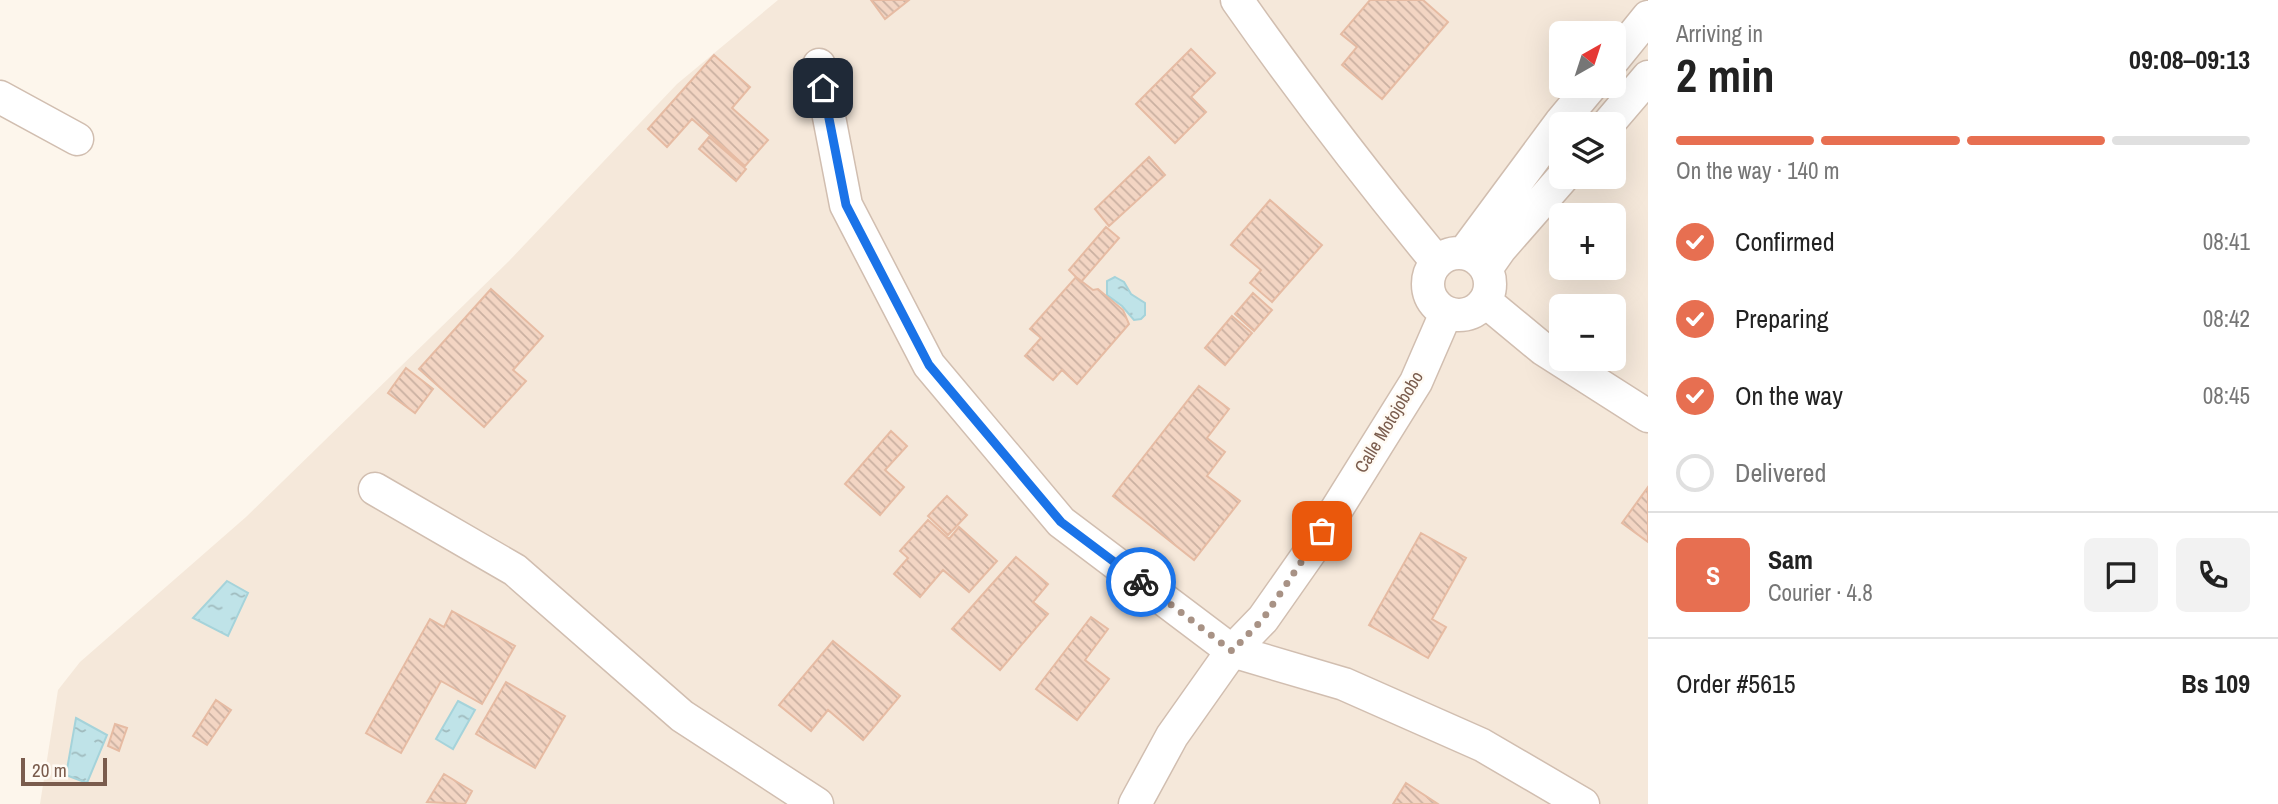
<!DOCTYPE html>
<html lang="en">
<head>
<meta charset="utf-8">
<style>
	:root { --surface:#fff; --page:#f2f2f2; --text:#222; --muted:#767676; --line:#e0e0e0; --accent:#e76f51 }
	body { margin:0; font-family:"Archivo Narrow",sans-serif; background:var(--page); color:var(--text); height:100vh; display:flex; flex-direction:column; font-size:26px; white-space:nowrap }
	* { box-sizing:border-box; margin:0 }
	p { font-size:23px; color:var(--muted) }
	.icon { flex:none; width:38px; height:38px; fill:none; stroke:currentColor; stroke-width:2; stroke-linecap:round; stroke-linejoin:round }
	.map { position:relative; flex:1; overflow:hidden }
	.panel { display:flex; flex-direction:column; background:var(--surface); width:630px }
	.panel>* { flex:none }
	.needle { width:46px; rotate:39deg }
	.tools { position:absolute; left:1549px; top:21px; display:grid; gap:14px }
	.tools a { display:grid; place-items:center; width:77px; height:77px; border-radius:10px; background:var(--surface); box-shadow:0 7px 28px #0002; font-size:35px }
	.scale { position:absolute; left:21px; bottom:18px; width:86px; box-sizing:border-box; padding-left:7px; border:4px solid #7a5c4d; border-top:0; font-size:19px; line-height:24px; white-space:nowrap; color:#7a5c4d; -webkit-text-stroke:5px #fffaf3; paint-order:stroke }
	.pin { position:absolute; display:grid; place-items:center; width:60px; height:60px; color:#fff; margin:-30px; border-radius:14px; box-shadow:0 4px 10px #0006 }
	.courier { position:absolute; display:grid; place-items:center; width:70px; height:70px; margin:-35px; border:5px solid #1a73e8; border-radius:50%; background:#fff; color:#222; box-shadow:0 2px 9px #0007 }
	.head em { font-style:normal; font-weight:700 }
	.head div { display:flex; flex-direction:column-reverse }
	.head { display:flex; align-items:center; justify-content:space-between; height:119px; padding:0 28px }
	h1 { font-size:46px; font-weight:700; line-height:52px }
	.bar { display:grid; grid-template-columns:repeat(4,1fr); gap:10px 7px; align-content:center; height:84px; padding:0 28px }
	.bar i { height:9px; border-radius:5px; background:var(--line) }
	.bar .current { background:var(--accent) }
	.bar p { grid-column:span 4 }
	.line { display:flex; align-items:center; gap:18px; padding:0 28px; border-top:2px solid var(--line) }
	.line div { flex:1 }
	.round { display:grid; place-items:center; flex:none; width:74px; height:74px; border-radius:10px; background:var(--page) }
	ol { padding:0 28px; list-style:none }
	li { display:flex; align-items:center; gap:21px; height:77px }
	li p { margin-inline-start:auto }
	li .icon { padding:7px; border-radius:50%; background:var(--accent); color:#fff; stroke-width:4 }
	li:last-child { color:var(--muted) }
	li i { width:38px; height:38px; border:4px solid var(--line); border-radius:50% }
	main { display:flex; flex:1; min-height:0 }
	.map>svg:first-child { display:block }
</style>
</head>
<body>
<main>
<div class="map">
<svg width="1648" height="804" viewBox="0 0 1648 804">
	<defs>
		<pattern id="water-ripples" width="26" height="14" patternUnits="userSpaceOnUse" patternTransform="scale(1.75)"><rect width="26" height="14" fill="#bfe3e8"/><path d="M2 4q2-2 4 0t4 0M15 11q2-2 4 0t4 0" fill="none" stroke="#a0bbbe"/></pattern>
		<pattern id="building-back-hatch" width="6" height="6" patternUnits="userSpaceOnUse" patternTransform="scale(1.75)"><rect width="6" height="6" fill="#f3d5c3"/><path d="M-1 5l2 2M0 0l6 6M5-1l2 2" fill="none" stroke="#cab0a1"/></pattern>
	</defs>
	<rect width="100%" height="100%" fill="#fdf6ec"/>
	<path fill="#f5e8da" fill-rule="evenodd" d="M778,0H1648V804H40L58,690L80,662L246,517L509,261L677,84ZM1561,33H1614V86H1561ZM1561,124H1614V177H1561ZM1561,215H1614V268H1561ZM1561,306H1614V359H1561Z"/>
	<path fill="url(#water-ripples)" stroke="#a5d3da" stroke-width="2" d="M1115,277L1124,282L1131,294L1145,303V315L1141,319L1134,320L1122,306L1107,295V281Z
		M227,581L248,593L228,636L193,618Z
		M458,701L475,710L453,749L436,739Z
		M76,718L107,735L87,783L66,775Z"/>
	<path fill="url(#building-back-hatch)" stroke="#e6bba3" stroke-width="2" d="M871,0H909L885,19Z
		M1370,0H1423L1448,22L1382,99L1342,65L1357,47L1341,34Z
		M1191,49L1215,73L1191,97L1206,112L1175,143L1136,104Z
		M714,55L750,87L732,108L768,140L745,166L692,119L667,147L648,129Z
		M709,137L746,169L736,181L699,149Z
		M1149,157L1165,175L1109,226L1095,209Z
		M1270,200L1322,245L1272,302L1250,283L1261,270L1231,245Z
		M1106,227L1119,238L1081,282L1069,270Z
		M1076,277L1093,290L1098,289L1123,310L1129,324L1077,384L1062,370L1053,380L1025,356L1041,338L1030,329Z
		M491,289L543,336L513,370L526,381L484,427L419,369Z
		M1253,293L1272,310L1254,331L1235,314Z
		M1232,316L1252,333L1225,365L1205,348Z
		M406,368L433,389L415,413L388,393Z
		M1199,386L1229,409L1207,438L1225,452L1207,476L1240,501L1194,560L1113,496Z
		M891,431L907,446L885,470L904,487L880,515L845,484Z
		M1648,487V542L1622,523Z
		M947,496L967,515L948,535L928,516Z
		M928,520L949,539L959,527L997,561L969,592L943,570L920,597L894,574L908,558L900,551Z
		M1421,533L1466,558L1432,619L1446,627L1428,658L1369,625Z
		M1016,557L1048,584L1033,602L1048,614L1000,670L952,629Z
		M452,611L515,646L482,704L441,681L401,753L366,733L430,619L444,627Z
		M1091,617L1108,629L1085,660L1109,679L1077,720L1036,689Z
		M833,641L900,696L863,740L828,710L811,731L779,705Z
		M506,682L565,716L535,768L476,734Z
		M216,700L231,710L207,745L193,736Z
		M115,724L127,728L119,751L108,746Z
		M444,774L472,791L465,804L427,802Z
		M1406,783L1438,804H1393Z"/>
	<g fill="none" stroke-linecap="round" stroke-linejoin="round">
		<defs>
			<path id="street" d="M1237,0C1300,90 1367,177 1437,262
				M1614,59L1648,17
				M819,65L846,205L929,365L1061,522L1232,651L1344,684L1482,745L1583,804
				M0,97L77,139
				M1608,124L1648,77
				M1428 284a31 31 0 1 1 62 0a31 31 0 1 1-62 0Z
				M1464,253L1561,122L1591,86
				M1486,269L1500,249L1563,177
				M1485,301L1543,349L1648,416
				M375,489L515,570L682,716L817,804
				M1135,804L1172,736L1232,651L1263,619L1310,552L1416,382L1446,313"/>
		</defs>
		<use href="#street" stroke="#d1beb0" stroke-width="35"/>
		<use href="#street" stroke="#fff" stroke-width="32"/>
	</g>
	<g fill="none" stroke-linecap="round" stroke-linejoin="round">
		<path stroke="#a89285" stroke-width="7" stroke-dasharray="0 12.6" d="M1141,582L1232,651L1263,619L1322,531"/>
		<path stroke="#1a73e8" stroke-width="9" d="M823,88L846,205L929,365L1061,522L1141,582"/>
	</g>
	<g text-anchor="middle" stroke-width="5" stroke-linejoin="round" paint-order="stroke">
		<g font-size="18" fill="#7a5c4d" stroke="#fffaf3">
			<text transform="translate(1389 422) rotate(-59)" y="6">Calle Motojobobo</text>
		</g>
	</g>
</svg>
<div class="tools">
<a><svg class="needle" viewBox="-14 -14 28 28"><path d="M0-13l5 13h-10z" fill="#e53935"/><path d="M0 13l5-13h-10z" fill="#767676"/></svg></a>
<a><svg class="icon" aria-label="layers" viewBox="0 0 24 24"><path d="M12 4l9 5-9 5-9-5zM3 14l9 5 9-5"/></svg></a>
<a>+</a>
<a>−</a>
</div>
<div class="scale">20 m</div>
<div class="pin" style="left:1322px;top:531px;background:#ea580c"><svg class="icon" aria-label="bag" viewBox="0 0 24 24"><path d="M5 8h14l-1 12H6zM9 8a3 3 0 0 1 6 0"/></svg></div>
<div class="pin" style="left:823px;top:88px;background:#1f2937"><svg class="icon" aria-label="home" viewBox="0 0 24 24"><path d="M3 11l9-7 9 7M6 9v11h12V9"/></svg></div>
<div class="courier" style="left:1141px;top:582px"><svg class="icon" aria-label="bike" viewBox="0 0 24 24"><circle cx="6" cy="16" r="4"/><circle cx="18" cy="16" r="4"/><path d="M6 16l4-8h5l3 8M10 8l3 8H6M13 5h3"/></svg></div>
</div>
<section class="panel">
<div class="head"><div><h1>2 min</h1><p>Arriving in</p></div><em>09:08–09:13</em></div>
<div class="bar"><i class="current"></i><i class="current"></i><i class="current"></i><i></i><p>On the way · 140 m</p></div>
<ol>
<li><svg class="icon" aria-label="check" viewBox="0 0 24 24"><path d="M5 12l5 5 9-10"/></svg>Confirmed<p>08:41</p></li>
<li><svg class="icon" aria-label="check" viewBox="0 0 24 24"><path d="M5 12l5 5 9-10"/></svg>Preparing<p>08:42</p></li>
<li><svg class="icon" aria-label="check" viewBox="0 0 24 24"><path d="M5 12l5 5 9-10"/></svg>On the way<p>08:45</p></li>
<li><i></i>Delivered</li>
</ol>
<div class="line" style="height:126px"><b class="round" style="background:var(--accent);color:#fff">S</b><div><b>Sam</b><p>Courier · 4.8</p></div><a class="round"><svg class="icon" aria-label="chat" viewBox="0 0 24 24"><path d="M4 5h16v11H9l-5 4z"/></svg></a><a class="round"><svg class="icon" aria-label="phone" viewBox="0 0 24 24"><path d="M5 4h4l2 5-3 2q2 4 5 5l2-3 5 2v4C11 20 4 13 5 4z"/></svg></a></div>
<div class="line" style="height:91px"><div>Order #5615</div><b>Bs 109</b></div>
</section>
</main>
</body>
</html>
